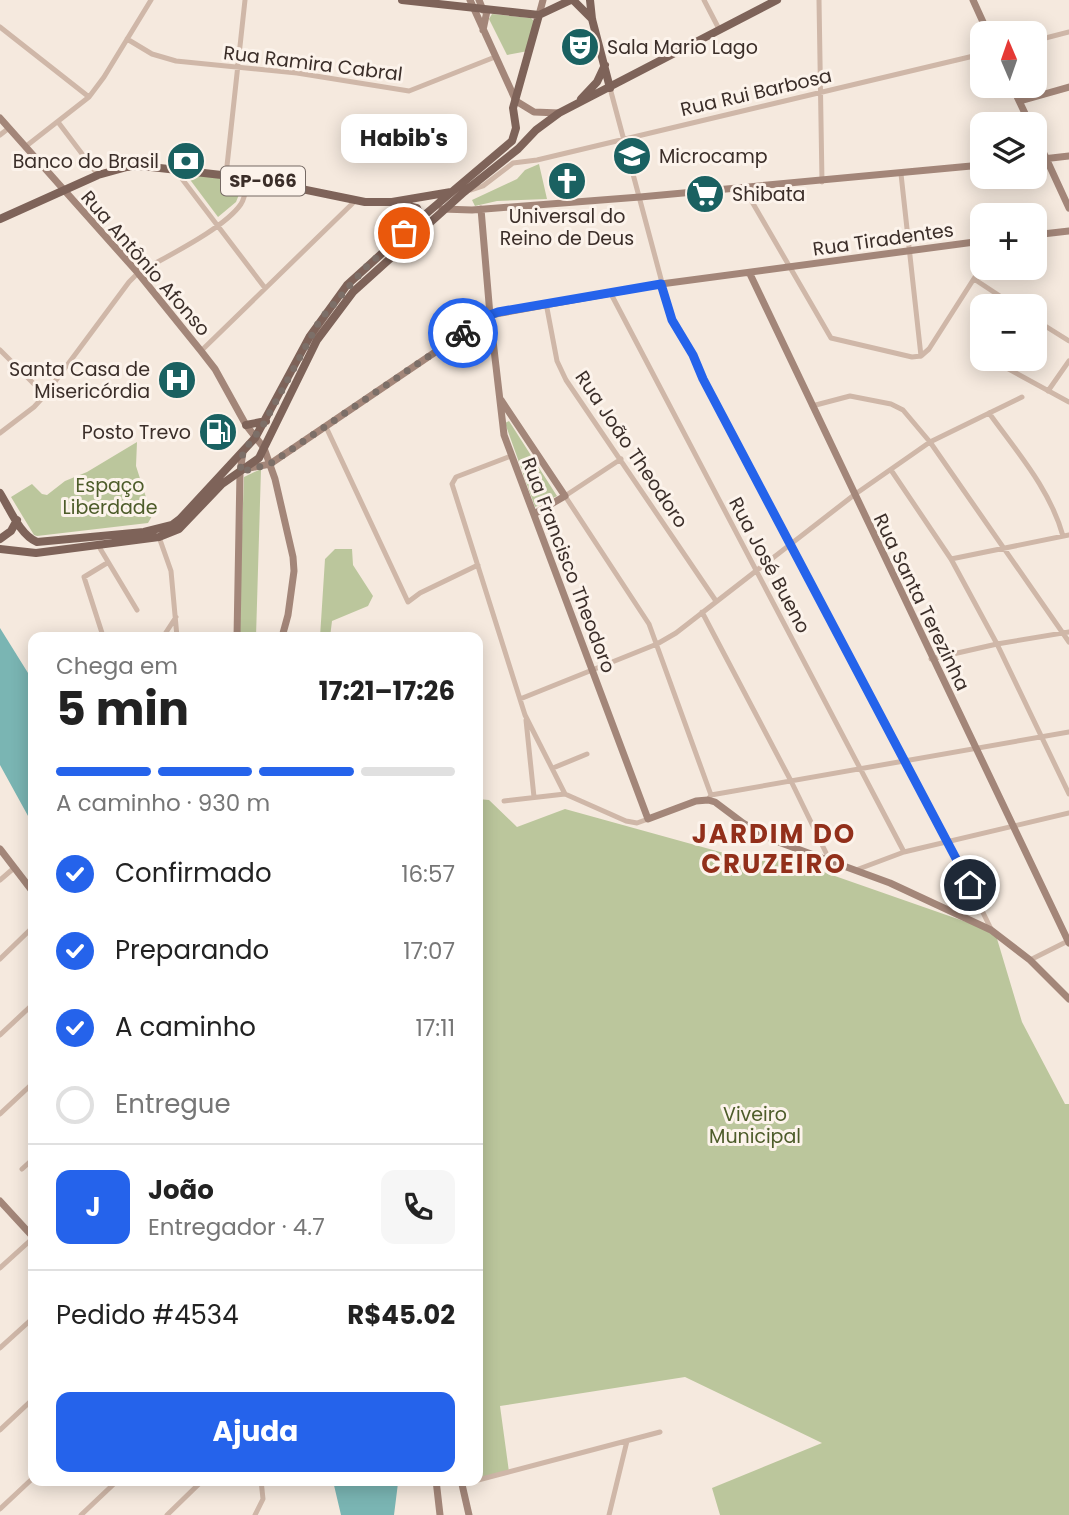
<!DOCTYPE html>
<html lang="pt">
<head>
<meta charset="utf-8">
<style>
	:root { --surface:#fff; --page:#f6f6f6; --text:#222; --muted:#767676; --line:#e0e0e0; --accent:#2563eb }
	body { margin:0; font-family:Poppins,sans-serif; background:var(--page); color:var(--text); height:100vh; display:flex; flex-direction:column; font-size:26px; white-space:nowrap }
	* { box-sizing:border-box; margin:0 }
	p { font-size:23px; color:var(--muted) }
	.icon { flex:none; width:38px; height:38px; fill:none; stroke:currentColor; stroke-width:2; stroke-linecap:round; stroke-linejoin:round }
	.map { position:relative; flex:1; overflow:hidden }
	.drawer { position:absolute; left:28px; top:632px; width:455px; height:854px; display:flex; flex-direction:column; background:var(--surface); border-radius:14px; box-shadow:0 4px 18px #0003 }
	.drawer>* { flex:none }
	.needle { width:46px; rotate:358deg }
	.fabs { position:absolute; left:970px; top:21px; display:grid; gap:14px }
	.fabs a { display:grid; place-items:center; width:77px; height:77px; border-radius:14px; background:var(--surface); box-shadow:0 4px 18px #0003; font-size:35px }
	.pin { position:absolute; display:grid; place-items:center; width:60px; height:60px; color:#fff; margin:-30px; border:4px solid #fff; border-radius:50%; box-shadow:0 2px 7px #0007 }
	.courier { position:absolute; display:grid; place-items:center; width:70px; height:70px; margin:-35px; border:5px solid #2563eb; border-radius:50%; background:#fff; color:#222; box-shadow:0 2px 9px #0007 }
	.bubble { position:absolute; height:49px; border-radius:14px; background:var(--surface); box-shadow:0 4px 18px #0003; font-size:23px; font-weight:700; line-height:49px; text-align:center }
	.headline em { font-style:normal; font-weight:700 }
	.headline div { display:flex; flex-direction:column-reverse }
	.headline { display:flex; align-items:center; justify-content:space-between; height:119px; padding:0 28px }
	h1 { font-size:46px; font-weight:700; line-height:52px }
	.bar { display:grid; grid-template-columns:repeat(4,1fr); gap:10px 7px; align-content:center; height:84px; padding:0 28px }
	.bar i { height:9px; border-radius:5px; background:var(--line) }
	.bar .on { background:var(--accent) }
	.bar p { grid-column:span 4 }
	.line { display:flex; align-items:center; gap:18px; padding:0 28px; border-top:2px solid var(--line) }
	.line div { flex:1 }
	.round { display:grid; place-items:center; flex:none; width:74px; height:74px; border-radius:14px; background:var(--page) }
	ol { padding:0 28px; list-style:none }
	li { display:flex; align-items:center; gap:21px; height:77px }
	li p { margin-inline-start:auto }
	li .icon { padding:7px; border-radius:50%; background:var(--accent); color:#fff; stroke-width:4 }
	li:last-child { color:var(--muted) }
	li i { width:38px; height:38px; border:4px solid var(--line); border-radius:50% }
	.action { display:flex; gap:14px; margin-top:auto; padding:14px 28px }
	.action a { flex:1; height:80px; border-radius:14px; background:var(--accent); color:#fff; font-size:28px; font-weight:700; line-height:80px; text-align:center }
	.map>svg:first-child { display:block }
</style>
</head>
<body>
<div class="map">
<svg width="1069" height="1515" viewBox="0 0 1069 1515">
	<rect width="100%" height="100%" fill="#f5e9de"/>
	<path fill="#bbc69c" d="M492,14L531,18L534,21L528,51L507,55L489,19Z
		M539,164L547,199L497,201L475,206L472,200L517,179L525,170Z
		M185,173L244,182L236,202L218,217Z
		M509,421L557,496L535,507L505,423Z
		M137,442L136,466L152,516L148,523L37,536L34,535L11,497L32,484L42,494L47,495L65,481L87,472Z
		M261,469L256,637H238L244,477Z
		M335,549H352L353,565L373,596L368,606L332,621L330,637H320L325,559Z
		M478,799L489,800L517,827L565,809L760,863L772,854L995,932L1022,1022L1065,1104H1069V1515H720L712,1488L822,1443L685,1377L500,1406L509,1472L478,1480Z"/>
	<path fill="#7ab5b3" d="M0,628L33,681V825L0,765Z
		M333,1481H395L398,1483L394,1515H341Z"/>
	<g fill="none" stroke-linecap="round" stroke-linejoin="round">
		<path stroke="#cfb7a8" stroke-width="5" d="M704,0L719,29
			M819,0L822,182
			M0,27L89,97
			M127,39L152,54L176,61L297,73L409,91L495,57
			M1034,41L1069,32
			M610,88L672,320L687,344L703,379L789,544L948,841L991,929
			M58,122L98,175
			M0,135L9,128
			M25,147L89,97L104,77L151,0
			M176,171L265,288
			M901,174L921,356
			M226,175L245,0
			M744,188L831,338L912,357L921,356
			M471,190L483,186L513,163L537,160L982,54
			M974,279L1015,306
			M610,292L904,852
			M546,303L557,361L566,380L716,601
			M1034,319L1069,341
			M0,350L45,395
			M201,351L355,201
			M921,356L929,349L982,266
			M994,361L1069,402
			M1048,391L1069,361
			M812,406L850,396L891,404L903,410L930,442L1069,642
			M989,413C1017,452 1050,489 1063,536
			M326,427L408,602L420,593L478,565
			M0,433L34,407L45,395L129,282L138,273C165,257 224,229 241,204C246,196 246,186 248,178
			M511,456L456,477L452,484L525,715L565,794
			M621,459L565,496L649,624L711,795L708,800
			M891,470L951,559L997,644L1069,794
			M159,537L171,571L177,637
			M98,545L137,610
			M951,559L1069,535
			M702,612L791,781L830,861
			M102,633L84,577L107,563
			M163,637L176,617
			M931,659L997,644L1069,632
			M520,699L657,644L676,633L854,495L930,442L1022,397
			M526,720L534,797
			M553,768L587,754
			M711,795L1069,732
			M504,801L565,794L626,821L637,823L648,819
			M856,870L904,852L1069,813
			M0,880L14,868
			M0,959L33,927
			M1030,960L1068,941
			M0,1035L33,1004
			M0,1114L33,1083
			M22,1169L33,1159
			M0,1268L33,1238
			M0,1348L33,1318
			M0,1430L33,1399
			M478,1480L660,1432
			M0,1509L33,1478
			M81,1515L118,1480
			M167,1515L203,1480
			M255,1515L263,1499L261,1480
			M609,1515L627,1441"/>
		<path stroke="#a38679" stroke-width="7" d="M470,0L516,101L534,112L559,113
			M479,0L483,10
			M973,0L988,33
			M539,15L543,0
			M483,30L487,11
			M1012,86L1030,124
			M1020,101L1069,87
			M0,118L138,273L201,351L215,369L246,425L264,448L275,479L293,557L294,571L288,615L282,637
			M1034,132L1069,208
			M1034,160L1069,156
			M442,209L472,210L640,197L982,165
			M481,209L490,315L504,435L648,819L696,801L708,800L715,802L743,823L773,840L890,883L991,930L1030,960L1069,999
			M1034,235L1069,231
			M750,274C855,498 961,721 1069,943
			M501,400L565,496L534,514
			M245,469L270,464L490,315L661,284L982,241
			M237,637L240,472L243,452
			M0,849L33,892
			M0,1201L33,1237
			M436,1480L440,1515
			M461,1480L469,1515"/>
		<path stroke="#7e6359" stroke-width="8" d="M402,0L539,15
			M573,0L592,19
			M590,0L592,19L610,88
			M539,15L571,0
			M581,99L597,82L605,65
			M398,203L417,208L421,218
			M0,219L98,175L127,167L142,166L248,178L365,202H392L451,192
			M246,425L266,421
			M0,493C10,509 20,535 37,542L144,532L172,525L180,519L255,438L310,336L347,285L421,218L512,141L516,128L513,108L539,15
			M0,539L11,531L17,520
			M0,549L36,553L159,537L179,529L222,484L259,458L317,340L353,292L464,192L518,149L536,130L559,113L777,0"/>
	</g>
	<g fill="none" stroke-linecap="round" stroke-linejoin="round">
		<path stroke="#7c6f68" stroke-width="7" stroke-dasharray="0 12.6" d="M404,233L365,268L320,320L262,427L243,452L240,472L270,464L463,333"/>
		<path stroke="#2563eb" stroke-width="9" d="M463,333L490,315L498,312L661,284L672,320L693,355L703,379L970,885"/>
	</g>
	<defs>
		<symbol id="theatre-disc" viewBox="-11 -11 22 22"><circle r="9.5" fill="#1a6161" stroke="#fcf3eb"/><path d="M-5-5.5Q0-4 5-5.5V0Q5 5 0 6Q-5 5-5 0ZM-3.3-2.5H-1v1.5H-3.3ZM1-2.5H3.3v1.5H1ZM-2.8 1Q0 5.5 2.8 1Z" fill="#fff"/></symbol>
		<symbol id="university-disc" viewBox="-11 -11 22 22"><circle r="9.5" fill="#1a6161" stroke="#fcf3eb"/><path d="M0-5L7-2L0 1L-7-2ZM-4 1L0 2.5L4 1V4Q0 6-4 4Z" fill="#fff"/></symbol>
		<symbol id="bank-disc" viewBox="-11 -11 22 22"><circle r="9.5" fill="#1a6161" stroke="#fcf3eb"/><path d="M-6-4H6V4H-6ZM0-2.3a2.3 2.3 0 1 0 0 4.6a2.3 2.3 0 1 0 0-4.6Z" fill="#fff"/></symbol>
		<symbol id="church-disc" viewBox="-11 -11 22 22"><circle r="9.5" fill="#1a6161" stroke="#fcf3eb"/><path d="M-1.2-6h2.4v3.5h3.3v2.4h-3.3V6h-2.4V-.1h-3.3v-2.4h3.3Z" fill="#fff"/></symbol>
		<symbol id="supermarket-disc" viewBox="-11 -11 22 22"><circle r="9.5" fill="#1a6161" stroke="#fcf3eb"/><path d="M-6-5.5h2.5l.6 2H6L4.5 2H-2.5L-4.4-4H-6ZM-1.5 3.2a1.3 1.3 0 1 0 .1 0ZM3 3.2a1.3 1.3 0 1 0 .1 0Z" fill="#fff"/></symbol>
		<symbol id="hospital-disc" viewBox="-11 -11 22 22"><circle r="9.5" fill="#1a6161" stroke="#fcf3eb"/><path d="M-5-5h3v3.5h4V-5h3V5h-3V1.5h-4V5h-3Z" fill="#fff"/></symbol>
		<symbol id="fuel-disc" viewBox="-11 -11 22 22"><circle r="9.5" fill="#1a6161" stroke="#fcf3eb"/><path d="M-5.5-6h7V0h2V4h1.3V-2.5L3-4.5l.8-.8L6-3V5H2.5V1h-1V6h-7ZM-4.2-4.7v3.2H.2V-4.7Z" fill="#fff"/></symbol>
	</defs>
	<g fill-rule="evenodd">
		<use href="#theatre-disc" x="558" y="25" width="44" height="44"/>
		<use href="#university-disc" x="610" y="134" width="44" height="44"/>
		<use href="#bank-disc" x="164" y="139" width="44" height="44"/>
		<use href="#church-disc" x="545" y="159" width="44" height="44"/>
		<use href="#supermarket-disc" x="683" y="172" width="44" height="44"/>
		<use href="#hospital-disc" x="155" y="358" width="44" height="44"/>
		<use href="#fuel-disc" x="196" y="410" width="44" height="44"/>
	</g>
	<g text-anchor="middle" stroke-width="6" stroke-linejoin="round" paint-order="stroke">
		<rect fill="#fcf3eb" stroke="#756963" stroke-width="2" x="221" y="166.5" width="84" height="29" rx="5"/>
		<g font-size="18" font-weight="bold" fill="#3b2e29">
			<text x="263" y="187">SP-066</text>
		</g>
		<g font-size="19" fill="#3b2e29" stroke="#fcf3eb" text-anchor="start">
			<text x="607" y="54">Sala Mario Lago</text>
			<text x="659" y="163">Microcamp</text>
			<text x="159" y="168" text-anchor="end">Banco do Brasil</text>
			<text x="732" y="201">Shibata</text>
			<text x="567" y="223" text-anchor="middle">Universal do<tspan x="567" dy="22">Reino de Deus</tspan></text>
			<text x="150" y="376" text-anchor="end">Santa Casa de<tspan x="150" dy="22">Misericórdia</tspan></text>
			<text x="191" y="439" text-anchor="end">Posto Trevo</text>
		</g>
		<g font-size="19" fill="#3b2e29" stroke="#fcf3eb">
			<text transform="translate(313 63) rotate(7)" y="7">Rua Ramira Cabral</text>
			<text transform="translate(756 92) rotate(-13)" y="7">Rua Rui Barbosa</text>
			<text transform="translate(883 239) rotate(-8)" y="7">Rua Tiradentes</text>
			<text transform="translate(146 263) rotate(49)" y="7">Rua Antônio Afonso</text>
			<text transform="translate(632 449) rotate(56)" y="7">Rua João Theodoro</text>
			<text transform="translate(569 565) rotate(69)" y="7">Rua Francisco Theodoro</text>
			<text transform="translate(770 565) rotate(62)" y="7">Rua José Bueno</text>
			<text transform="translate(922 602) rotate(64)" y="7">Rua Santa Terezinha</text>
		</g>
		<g font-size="19" fill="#4d5c2a" stroke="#fcf3eb">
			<text x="110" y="492">Espaço<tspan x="110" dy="22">Liberdade</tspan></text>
			<text x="755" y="1121">Viveiro<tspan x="755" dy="22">Municipal</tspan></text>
		</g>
		<g font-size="26" font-weight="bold" letter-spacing="2" fill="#922f1a" stroke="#fcf3eb">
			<text x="774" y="843">JARDIM DO<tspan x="774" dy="30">CRUZEIRO</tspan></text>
		</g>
	</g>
</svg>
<div class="fabs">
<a><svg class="needle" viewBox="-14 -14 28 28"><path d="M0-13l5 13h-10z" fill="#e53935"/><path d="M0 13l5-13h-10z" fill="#767676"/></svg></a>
<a><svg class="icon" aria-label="layers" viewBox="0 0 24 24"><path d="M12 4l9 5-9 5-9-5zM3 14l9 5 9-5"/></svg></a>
<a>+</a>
<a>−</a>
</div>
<div class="pin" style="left:404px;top:233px;background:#ea580c"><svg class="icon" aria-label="bag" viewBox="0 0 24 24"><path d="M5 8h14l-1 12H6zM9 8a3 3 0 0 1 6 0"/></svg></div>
<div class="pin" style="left:970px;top:885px;background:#1f2937"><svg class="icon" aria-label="home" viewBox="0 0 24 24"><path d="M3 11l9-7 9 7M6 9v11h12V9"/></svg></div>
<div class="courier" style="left:463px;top:333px"><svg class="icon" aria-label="bike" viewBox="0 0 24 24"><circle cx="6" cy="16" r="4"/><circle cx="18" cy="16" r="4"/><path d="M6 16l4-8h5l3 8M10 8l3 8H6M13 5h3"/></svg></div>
<div class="bubble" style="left:341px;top:114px;width:126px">Habib's</div>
<section class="drawer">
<div class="headline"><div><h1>5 min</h1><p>Chega em</p></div><em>17:21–17:26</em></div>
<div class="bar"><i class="on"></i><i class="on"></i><i class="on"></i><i></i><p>A caminho · 930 m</p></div>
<ol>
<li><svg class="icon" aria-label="check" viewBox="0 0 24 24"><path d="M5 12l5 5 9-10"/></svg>Confirmado<p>16:57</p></li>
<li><svg class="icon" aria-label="check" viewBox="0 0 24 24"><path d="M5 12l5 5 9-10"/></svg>Preparando<p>17:07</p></li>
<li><svg class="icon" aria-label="check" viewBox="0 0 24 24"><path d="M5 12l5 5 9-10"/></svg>A caminho<p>17:11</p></li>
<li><i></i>Entregue</li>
</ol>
<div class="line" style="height:126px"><b class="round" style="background:var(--accent);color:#fff">J</b><div><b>João</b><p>Entregador · 4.7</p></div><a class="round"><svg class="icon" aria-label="phone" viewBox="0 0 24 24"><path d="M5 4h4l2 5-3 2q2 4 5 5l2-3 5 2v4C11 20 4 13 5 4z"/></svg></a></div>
<div class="line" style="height:91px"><div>Pedido #4534</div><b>R$45.02</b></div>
<div class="action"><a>Ajuda</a></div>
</section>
</div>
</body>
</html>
